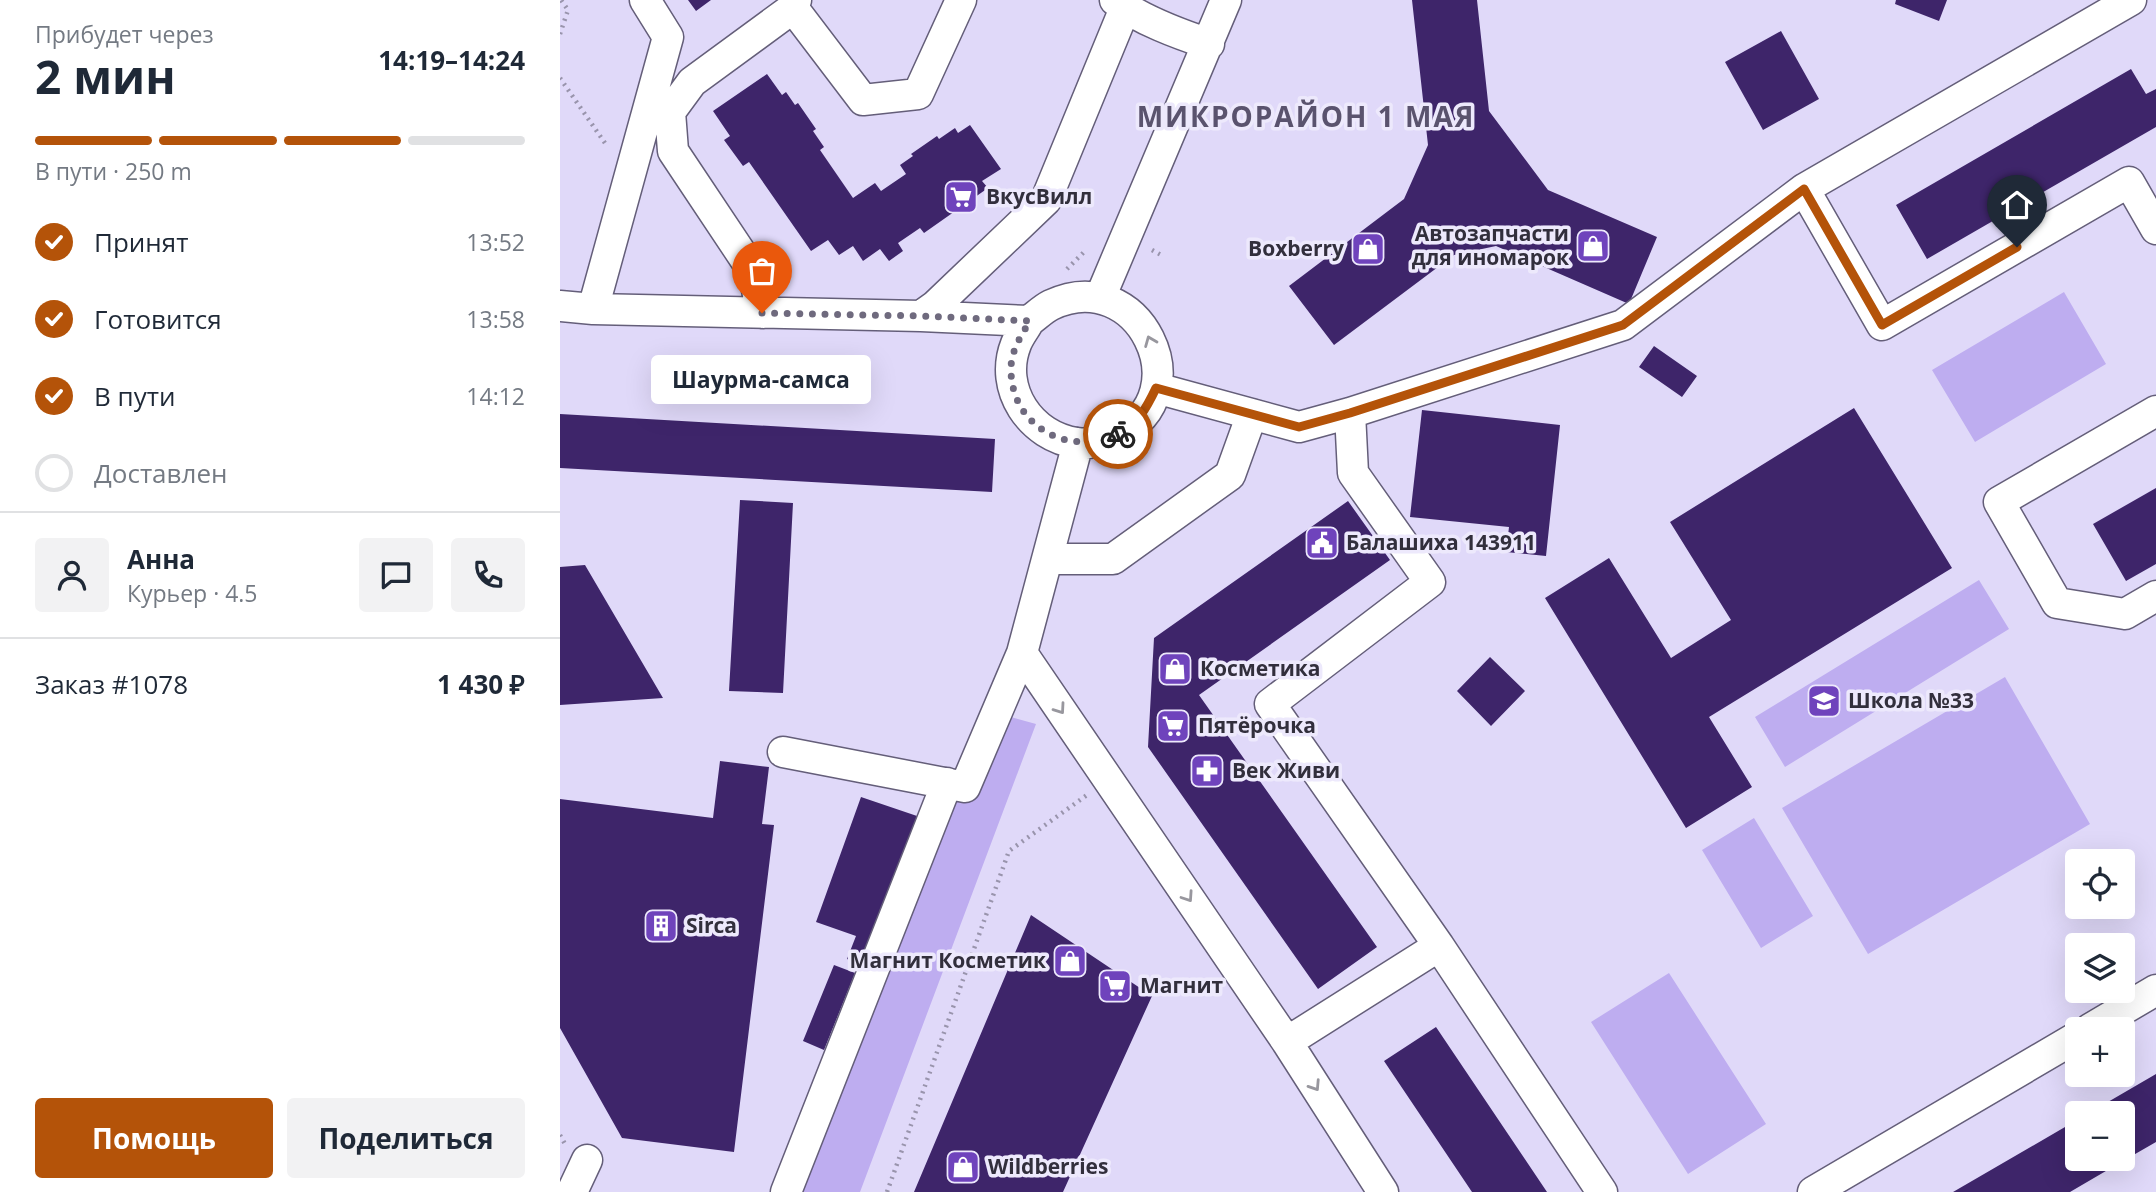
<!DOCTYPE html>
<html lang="ru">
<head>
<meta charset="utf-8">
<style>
	:root { --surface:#fff; --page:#f2f2f3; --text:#1f2937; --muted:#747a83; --line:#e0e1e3; --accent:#b45309 }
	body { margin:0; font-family:"Open Sans",sans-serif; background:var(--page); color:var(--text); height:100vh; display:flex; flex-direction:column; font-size:26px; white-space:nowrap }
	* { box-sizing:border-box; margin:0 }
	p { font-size:23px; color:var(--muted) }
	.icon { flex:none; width:38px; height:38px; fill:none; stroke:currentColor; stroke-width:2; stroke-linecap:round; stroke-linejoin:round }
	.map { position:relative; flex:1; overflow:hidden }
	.details { display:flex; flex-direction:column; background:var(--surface); width:560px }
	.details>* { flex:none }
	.buttons { position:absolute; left:1505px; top:849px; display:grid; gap:14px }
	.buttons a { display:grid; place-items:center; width:70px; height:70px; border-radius:7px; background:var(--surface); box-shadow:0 7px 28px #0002; font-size:35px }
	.pin { position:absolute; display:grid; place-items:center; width:60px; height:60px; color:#fff; margin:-72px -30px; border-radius:50% 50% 50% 0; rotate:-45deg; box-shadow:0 0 7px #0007 }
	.pin .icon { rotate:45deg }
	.courier { position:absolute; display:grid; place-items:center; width:70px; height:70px; margin:-35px; border:5px solid #b45309; border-radius:50%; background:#fff; color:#222; box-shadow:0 2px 9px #0007 }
	.bubble { position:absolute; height:49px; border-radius:7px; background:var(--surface); box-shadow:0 7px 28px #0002; font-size:23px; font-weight:700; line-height:49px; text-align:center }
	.summary em { font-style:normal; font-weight:700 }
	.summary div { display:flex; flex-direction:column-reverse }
	.summary { display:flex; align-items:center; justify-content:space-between; height:119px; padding:0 35px }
	h1 { font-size:46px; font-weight:700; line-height:52px }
	.bar { display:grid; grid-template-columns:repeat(4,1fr); gap:10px 7px; align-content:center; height:84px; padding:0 35px }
	.bar i { height:9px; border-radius:5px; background:var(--line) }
	.bar .active { background:var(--accent) }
	.bar p { grid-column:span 4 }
	.line { display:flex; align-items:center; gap:18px; padding:0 35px; border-top:2px solid var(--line) }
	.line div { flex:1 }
	.round { display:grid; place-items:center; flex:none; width:74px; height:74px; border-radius:7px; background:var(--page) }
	ol { padding:0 35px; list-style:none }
	li { display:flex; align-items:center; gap:21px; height:77px }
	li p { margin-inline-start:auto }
	li .icon { padding:7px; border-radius:50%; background:var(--accent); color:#fff; stroke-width:4 }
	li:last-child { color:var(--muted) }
	li i { width:38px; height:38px; border:4px solid var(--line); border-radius:50% }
	.action { display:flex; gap:14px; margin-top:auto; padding:14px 35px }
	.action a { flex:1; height:80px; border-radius:7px; background:var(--accent); color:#fff; font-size:28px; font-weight:700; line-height:80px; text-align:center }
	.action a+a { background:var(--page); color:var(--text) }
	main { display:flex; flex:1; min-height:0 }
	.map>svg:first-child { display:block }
</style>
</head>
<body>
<main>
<section class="details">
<div class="summary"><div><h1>2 мин</h1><p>Прибудет через</p></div><em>14:19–14:24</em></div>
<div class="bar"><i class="active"></i><i class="active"></i><i class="active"></i><i></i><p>В пути · 250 m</p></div>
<ol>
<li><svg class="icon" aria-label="check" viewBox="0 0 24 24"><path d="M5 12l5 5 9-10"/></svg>Принят<p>13:52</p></li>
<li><svg class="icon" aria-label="check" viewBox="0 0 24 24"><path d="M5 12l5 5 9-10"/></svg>Готовится<p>13:58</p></li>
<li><svg class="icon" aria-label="check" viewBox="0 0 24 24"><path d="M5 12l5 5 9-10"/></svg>В пути<p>14:12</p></li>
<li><i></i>Доставлен</li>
</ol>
<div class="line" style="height:126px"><a class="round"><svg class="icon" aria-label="person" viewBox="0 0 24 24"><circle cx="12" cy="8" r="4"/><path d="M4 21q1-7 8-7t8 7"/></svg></a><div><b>Анна</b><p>Курьер · 4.5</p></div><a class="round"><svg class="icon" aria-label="chat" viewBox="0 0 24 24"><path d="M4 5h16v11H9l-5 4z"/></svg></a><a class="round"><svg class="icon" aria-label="phone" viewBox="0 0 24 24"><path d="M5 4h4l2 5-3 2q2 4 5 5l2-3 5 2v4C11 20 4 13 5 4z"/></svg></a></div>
<div class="line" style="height:91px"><div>Заказ #1078</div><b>1 430 ₽</b></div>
<div class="action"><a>Помощь</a><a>Поделиться</a></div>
</section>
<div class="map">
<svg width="1596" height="1192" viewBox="0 0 1596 1192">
	<rect width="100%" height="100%" fill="#e0d9f9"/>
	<path fill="#beadf0" d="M1504,292L1546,364L1415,442L1372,370Z
		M1419,580L1449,629L1225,767L1195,717Z
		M1445,677L1530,824L1308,954L1222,808Z
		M443,715L476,724L300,1192H237L391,794Z
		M1194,818L1253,916L1201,948L1142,850Z
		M1109,973L1206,1124L1128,1174L1031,1022Z"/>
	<path fill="#3e256a" d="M128,0H151L136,11Z
		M852,0H917L929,111L988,190L1097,237L1069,304L936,246L894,255L774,345L729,286L844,199L868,145Z
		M1336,0H1387L1379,21L1335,4Z
		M1221,31L1259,99L1203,130L1165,62Z
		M1571,69L1586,94L1596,89V127L1367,259L1336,205Z
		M207,74L222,95L226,92L235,105L238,103L256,129L253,131L264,147L260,150L293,198L315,183L321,191L346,174L340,165L353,156L351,154L377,136L379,139L395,128L398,133L410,125L441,169L422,181L428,188L364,233L360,228L338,243L343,251L329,261L320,249L303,261L293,246L279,255L268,240L251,251L189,162L183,166L164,140L170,136L153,111Z
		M1094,346L1137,376L1122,397L1079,367Z
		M1294,408L1392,568L1149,717L1192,787L1126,828L985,598L1049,558L1111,658L1171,620L1110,522Z
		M862,410L1000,425L986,556L946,552L949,527L850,517Z
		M0,414L435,439L432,492L0,468Z
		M1596,488V564L1566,581L1533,524Z
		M180,500L233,503L223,693L169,691Z
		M788,501L830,560L639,695L817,947L758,989L588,747L594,638Z
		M25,565L103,698L0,705V567Z
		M930,657L965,691L931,726L897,691Z
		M160,761L209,767L202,824L214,825L174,1152L62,1138L0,1028V799L153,818Z
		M301,797L357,816L303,965L287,959L296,936L256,922Z
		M471,915L592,996L503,1192H354Z
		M274,965L295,973L264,1050L243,1041Z
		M876,1027L987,1192H912L824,1061Z
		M1596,1074V1142L1563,1161L1510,1192H1393L1517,1120V1158H1563V1113H1529Z"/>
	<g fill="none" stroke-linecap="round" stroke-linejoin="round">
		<defs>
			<path id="minor" d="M555,0C580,20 619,34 649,44
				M1571,0L1244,189L1322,325L1569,182L1596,229
				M233,8L303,100L358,94L401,0
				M540,298L666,0
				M0,306L33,309L361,316L469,321C476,316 483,309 491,305C579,263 642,394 558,434C545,440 531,445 517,443C471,437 438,389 456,344C459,336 465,329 469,321
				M33,309L108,37L85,0
				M202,313L193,271L113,151L110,112L132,82L233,8L236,0
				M361,316L375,306L486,200L565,8
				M596,388L739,427L790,413L1063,325L1244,189
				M1596,411L1439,502L1497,603L1565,614L1596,596
				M790,413L793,473L870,582L710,704L879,946L1042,1192
				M487,559H553L670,475L692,414
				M462,653L727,1042L823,1192
				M223,752L405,787L462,653L518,443
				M1530,1029L1596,990
				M727,1042L879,946
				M12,1192L27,1160
				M226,1192L387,783
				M1253,1192L1517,1037"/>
		</defs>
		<use href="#minor" stroke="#645e79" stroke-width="33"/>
		<path stroke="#9994ac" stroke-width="4.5" stroke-dasharray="2 5" stroke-linecap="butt" d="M0,34L8,10L1,0
			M0,78L47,146
			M592,250L603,256
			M507,269L526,250
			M0,1135L5,1144
			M327,1192L449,851L527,795"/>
		<use href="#minor" stroke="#fff" stroke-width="30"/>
	</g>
	<defs><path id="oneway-chevron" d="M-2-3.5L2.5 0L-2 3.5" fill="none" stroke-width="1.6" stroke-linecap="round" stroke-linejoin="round" transform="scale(1.75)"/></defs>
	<g stroke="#98979e">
		<use href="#oneway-chevron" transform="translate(590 341) rotate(-112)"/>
		<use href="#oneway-chevron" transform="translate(500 709) rotate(55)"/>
		<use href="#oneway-chevron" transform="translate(628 897) rotate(56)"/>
		<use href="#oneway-chevron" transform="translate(755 1086) rotate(57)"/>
	</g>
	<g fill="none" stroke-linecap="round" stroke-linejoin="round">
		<path stroke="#6f6a7e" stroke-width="7" stroke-dasharray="0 12.6" d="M202,313L361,316L470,321C460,337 450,353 451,372C453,428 510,457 558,434"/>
		<path stroke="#b45309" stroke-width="9" d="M558,434C578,424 587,407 596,388L739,427L790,413L1063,325L1244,189L1322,325L1457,247"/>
	</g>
	<defs>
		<symbol id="supermarket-square" viewBox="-11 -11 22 22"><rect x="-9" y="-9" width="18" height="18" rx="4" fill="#6f43bc" stroke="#ede9fc"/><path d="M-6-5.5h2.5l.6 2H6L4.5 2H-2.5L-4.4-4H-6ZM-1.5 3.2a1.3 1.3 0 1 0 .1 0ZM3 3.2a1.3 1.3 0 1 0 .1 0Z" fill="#fff"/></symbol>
		<symbol id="shop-square" viewBox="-11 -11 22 22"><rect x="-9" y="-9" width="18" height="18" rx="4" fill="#6f43bc" stroke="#ede9fc"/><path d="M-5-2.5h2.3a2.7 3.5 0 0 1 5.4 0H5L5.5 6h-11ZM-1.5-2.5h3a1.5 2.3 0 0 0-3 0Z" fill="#fff"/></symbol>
		<symbol id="civic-square" viewBox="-11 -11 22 22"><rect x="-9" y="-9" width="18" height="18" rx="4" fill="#6f43bc" stroke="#ede9fc"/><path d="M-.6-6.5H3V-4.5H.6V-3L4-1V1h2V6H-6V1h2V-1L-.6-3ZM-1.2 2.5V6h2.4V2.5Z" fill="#fff"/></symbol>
		<symbol id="school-square" viewBox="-11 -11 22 22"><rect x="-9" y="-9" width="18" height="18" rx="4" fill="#6f43bc" stroke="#ede9fc"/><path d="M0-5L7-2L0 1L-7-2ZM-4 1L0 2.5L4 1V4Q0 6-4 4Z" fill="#fff"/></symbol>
		<symbol id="pharmacy-square" viewBox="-11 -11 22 22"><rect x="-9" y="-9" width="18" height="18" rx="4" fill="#6f43bc" stroke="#ede9fc"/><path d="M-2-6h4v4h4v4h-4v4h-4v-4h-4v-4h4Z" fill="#fff"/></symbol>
		<symbol id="building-square" viewBox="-11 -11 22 22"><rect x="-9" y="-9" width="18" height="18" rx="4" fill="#6f43bc" stroke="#ede9fc"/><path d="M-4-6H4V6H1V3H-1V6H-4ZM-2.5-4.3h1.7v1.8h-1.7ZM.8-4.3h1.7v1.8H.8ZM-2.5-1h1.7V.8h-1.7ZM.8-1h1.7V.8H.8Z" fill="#fff"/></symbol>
	</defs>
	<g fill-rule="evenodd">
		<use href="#supermarket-square" x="382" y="178" width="38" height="38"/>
		<use href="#shop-square" x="1014" y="227" width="38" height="38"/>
		<use href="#shop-square" x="789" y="230" width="38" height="38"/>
		<use href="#civic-square" x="743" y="524" width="38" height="38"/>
		<use href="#shop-square" x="596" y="650" width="38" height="38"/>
		<use href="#school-square" x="1245" y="682" width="38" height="38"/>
		<use href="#supermarket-square" x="594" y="707" width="38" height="38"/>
		<use href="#pharmacy-square" x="628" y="752" width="38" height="38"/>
		<use href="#building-square" x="82" y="907" width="38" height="38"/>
		<use href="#shop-square" x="491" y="942" width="38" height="38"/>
		<use href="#supermarket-square" x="536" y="967" width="38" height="38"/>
		<use href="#shop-square" x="384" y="1148" width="38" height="38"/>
	</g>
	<g text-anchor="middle" stroke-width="7" stroke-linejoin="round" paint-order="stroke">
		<g font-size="21" font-weight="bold" fill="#322f3c" stroke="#ede9fc" text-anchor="start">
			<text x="426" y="204">ВкусВилл</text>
			<text x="1009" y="241" text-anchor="end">Автозапчасти<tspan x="1009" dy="24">для иномарок</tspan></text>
			<text x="784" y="256" text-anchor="end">Boxberry</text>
			<text x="786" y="550">Балашиха 143911</text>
			<text x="640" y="676">Косметика</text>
			<text x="1288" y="708">Школа №33</text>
			<text x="638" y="733">Пятёрочка</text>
			<text x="672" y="778">Век Живи</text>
			<text x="126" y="933">Sirca</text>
			<text x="486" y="968" text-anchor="end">Магнит Косметик</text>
			<text x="580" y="993">Магнит</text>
			<text x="428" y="1174">Wildberries</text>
		</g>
		<g font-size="28" font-weight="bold" letter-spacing="2" fill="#5a536e" stroke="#ede9fc">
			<text x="746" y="127">МИКРОРАЙОН 1 МАЯ</text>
		</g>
	</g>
</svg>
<div class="buttons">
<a><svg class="icon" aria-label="locate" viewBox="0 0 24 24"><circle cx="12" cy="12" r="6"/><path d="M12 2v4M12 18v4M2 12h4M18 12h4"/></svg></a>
<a><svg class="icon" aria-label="layers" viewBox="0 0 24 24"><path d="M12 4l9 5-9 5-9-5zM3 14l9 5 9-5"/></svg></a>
<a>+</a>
<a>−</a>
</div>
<div class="pin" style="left:202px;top:313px;background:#ea580c"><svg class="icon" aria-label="bag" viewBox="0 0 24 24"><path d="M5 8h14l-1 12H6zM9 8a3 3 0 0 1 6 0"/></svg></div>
<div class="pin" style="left:1457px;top:247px;background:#1f2937"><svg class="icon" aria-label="home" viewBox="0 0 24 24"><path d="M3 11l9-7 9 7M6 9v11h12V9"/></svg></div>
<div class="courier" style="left:558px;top:434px"><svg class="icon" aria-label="bike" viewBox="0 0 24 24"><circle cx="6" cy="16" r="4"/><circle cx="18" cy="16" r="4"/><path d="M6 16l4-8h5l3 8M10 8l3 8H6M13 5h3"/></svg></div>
<div class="bubble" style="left:91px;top:355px;width:220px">Шаурма-самса</div>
</div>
</main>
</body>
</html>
